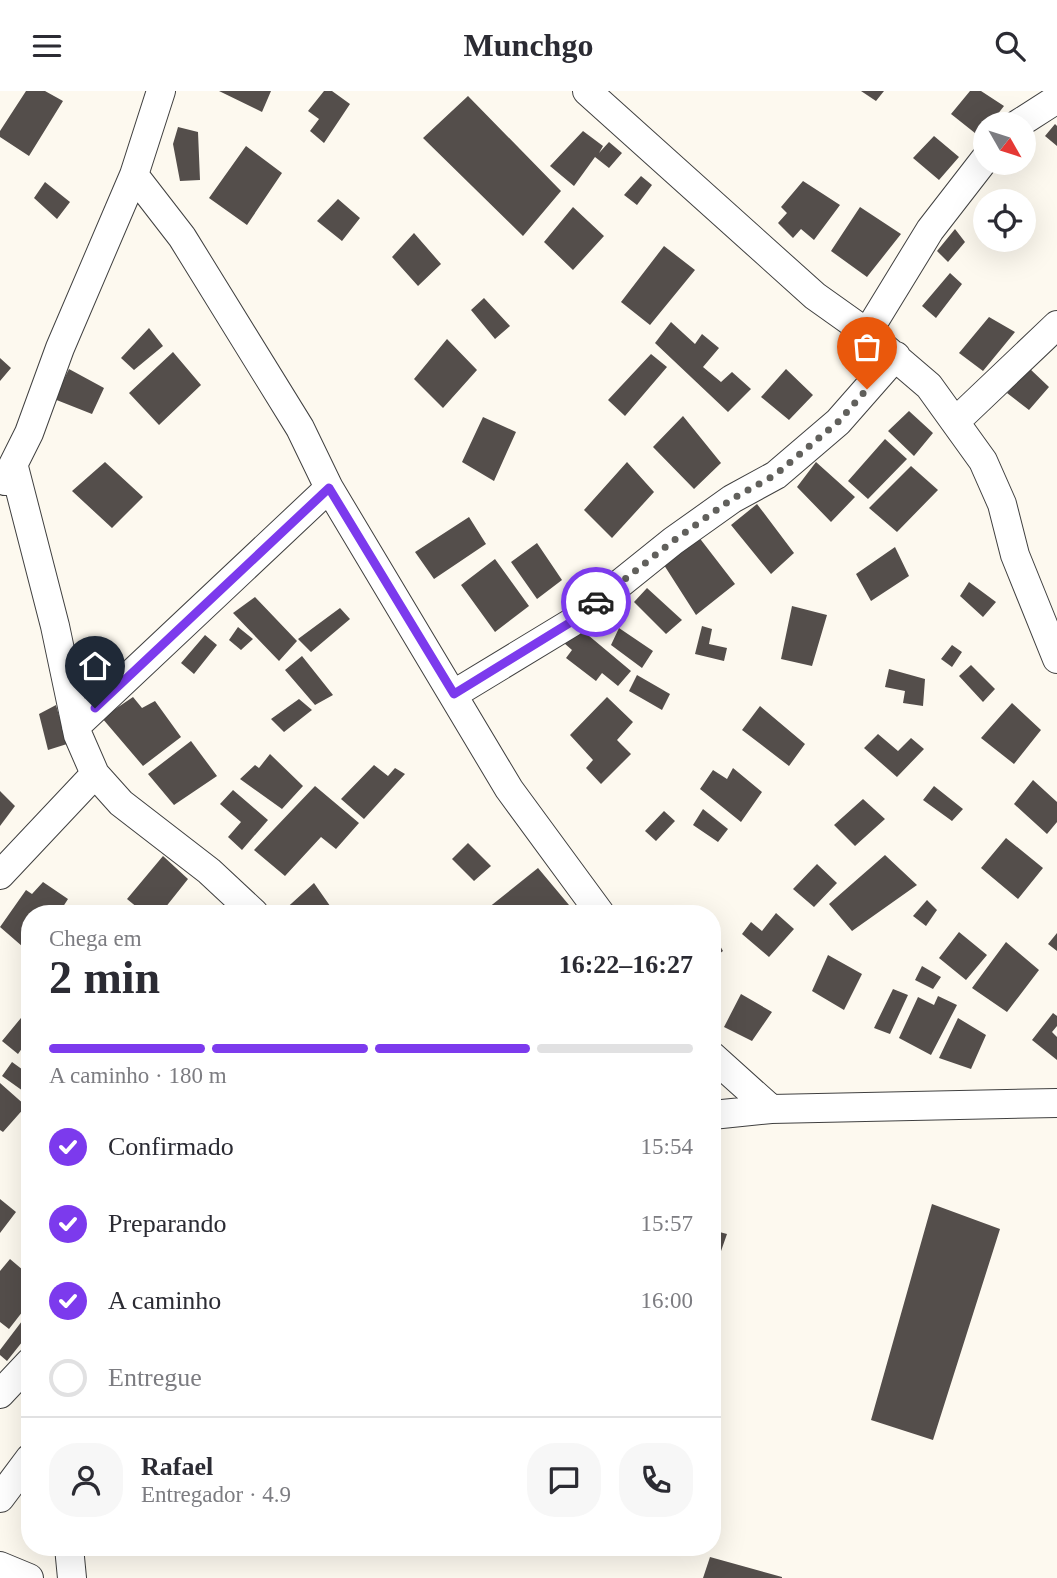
<!DOCTYPE html>
<html lang="pt">
<head>
<meta charset="utf-8">
<style>
	:root { --surface:#fff; --page:#f7f7f7; --text:#2b2b33; --muted:#7c7c81; --line:#e1e1e2; --accent:#7c3aed }
	body { margin:0; font-family:Georgia,serif; background:var(--page); color:var(--text); height:100vh; display:flex; flex-direction:column; font-size:26px; white-space:nowrap }
	* { box-sizing:border-box; margin:0 }
	p { font-size:23px; color:var(--muted) }
	.icon { flex:none; width:38px; height:38px; fill:none; stroke:currentColor; stroke-width:2; stroke-linecap:round; stroke-linejoin:round }
	.map { position:relative; flex:1; overflow:hidden }
	.drawer { position:absolute; left:21px; top:814px; width:700px; height:651px; display:flex; flex-direction:column; background:var(--surface); border-radius:28px; box-shadow:0 7px 28px #0002 }
	.drawer>* { flex:none }
	.needle { width:46px; rotate:129deg }
	.tools { position:absolute; left:973px; top:21px; display:grid; gap:14px }
	.tools a { display:grid; place-items:center; width:63px; height:63px; border-radius:50%; background:var(--surface); box-shadow:0 7px 28px #0002; font-size:35px }
	.pin { position:absolute; display:grid; place-items:center; width:60px; height:60px; color:#fff; margin:-72px -30px; border-radius:50% 50% 50% 0; rotate:-45deg; box-shadow:0 0 7px #0007 }
	.pin .icon { rotate:45deg }
	.courier { position:absolute; display:grid; place-items:center; width:70px; height:70px; margin:-35px; border:5px solid #7c3aed; border-radius:50%; background:#fff; color:#222; box-shadow:0 2px 9px #0007 }
	.headline em { font-style:normal; font-weight:800 }
	.headline div { display:flex; flex-direction:column-reverse }
	.headline { display:flex; align-items:center; justify-content:space-between; height:119px; padding:0 28px }
	h1 { font-size:46px; font-weight:800; line-height:52px }
	.bar { display:grid; grid-template-columns:repeat(4,1fr); gap:10px 7px; align-content:center; height:84px; padding:0 28px }
	.bar i { height:9px; border-radius:5px; background:var(--line) }
	.bar .on { background:var(--accent) }
	.bar p { grid-column:span 4 }
	.line { display:flex; align-items:center; gap:18px; padding:0 28px; border-top:2px solid var(--line) }
	.line div { flex:1 }
	.round { display:grid; place-items:center; flex:none; width:74px; height:74px; border-radius:28px; background:var(--page) }
	ol { padding:0 28px; list-style:none }
	li { display:flex; align-items:center; gap:21px; height:77px }
	li p { margin-inline-start:auto }
	li .icon { padding:7px; border-radius:50%; background:var(--accent); color:#fff; stroke-width:4 }
	li:last-child { color:var(--muted) }
	li i { width:38px; height:38px; border:4px solid var(--line); border-radius:50% }
	header { display:flex; justify-content:space-between; align-items:center; height:91px; padding:0 28px; background:var(--surface); font-size:32px; font-weight:800 }
	.map>svg:first-child { display:block }
</style>
</head>
<body>
<header><svg class="icon" aria-label="menu" viewBox="0 0 24 24"><path d="M4 6h16M4 12h16M4 18h16"/></svg>Munchgo<svg class="icon" aria-label="search" viewBox="0 0 24 24"><circle cx="10" cy="10" r="6"/><path d="M15 15l6 6"/></svg></header>
<div class="map">
<svg width="1057" height="1487" viewBox="0 0 1057 1487">
	<rect width="100%" height="100%" fill="#fdf9ef"/>
	<path fill="#544e4b" d="M26,0H45L63,10L29,65L0,46V40Z
		M219,0H271L262,21Z
		M324,0H332L350,13L324,52L310,40L319,28L308,20Z
		M861,0H884L876,10Z
		M970,0H981L1004,15L990,33H985L980,46L951,23Z
		M468,5L561,100L523,145L423,47Z
		M1055,33L1057,35V55L1045,45Z
		M178,36L198,41L200,89L180,90L173,53Z
		M583,40L603,55L599,62L609,51L622,62L609,77L595,66L574,95L550,75Z
		M934,45L959,66L939,89L913,67Z
		M246,55L282,82L247,134L209,107Z
		M641,85L652,94L637,114L624,104Z
		M803,90L840,114L814,149L801,138L793,147L778,132L787,122L781,116Z
		M45,91L70,111L57,128L34,107Z
		M338,108L360,127L342,150L317,130Z
		M573,116L604,145L573,179L544,151Z
		M860,116L901,143L867,186L831,160Z
		M955,138L965,151L948,171L937,160Z
		M414,142L441,173L418,195L392,166Z
		M664,155L695,179L650,234L621,211Z
		M950,182L962,193L936,227L922,215Z
		M484,207L510,235L495,248L471,219Z
		M989,226L1015,241L983,280L959,262Z
		M671,231L695,253L702,243L719,257L703,276L721,291L732,281L751,298L728,321L655,252Z
		M149,237L163,255L134,279L121,267Z
		M447,248L477,279L443,317L414,288Z
		M173,261L201,294L159,334L129,302Z
		M651,263L667,276L625,325L608,309Z
		M0,267L11,277L0,290Z
		M1029,277L1049,296L1029,319L1007,302Z
		M69,278L104,297L92,323L54,308Z
		M786,278L813,304L789,329L761,306Z
		M909,320L933,342L914,365L888,340Z
		M683,325L721,372L694,398L653,356Z
		M483,326L516,341L494,390L462,371Z
		M885,348L907,368L868,408L848,390Z
		M105,371L143,406L112,437L72,400Z
		M627,371L654,401L612,447L584,419Z
		M816,371L855,406L831,431L797,396Z
		M911,375L938,399L897,441L869,417Z
		M757,413L794,462L771,483L731,434Z
		M469,426L486,453L434,488L415,461Z
		M698,445L735,493L696,524L664,474Z
		M537,452L562,489L537,508L511,471Z
		M895,456L909,485L871,510L856,483Z
		M495,468L529,515L495,541L461,494Z
		M969,491L996,511L983,526L960,505Z
		M647,497L682,529L666,543L634,511Z
		M255,506L297,550L279,570L233,522Z
		M792,515L827,524L812,575L781,568Z
		M340,517L350,528L311,561L298,548Z
		M576,534L631,580L618,595L602,582L596,590L566,567L572,559L564,552Z
		M702,535L712,538L709,553L727,557L724,570L695,563Z
		M238,536L253,548L241,559L229,549Z
		M619,537L653,560L642,577L611,554Z
		M205,544L217,554L194,583L181,572Z
		M952,554L962,561L952,576L941,568Z
		M302,565L333,604L315,614L285,579Z
		M971,574L995,598L983,611L959,585Z
		M889,578L925,588L923,615L903,612L905,600L885,596Z
		M637,584L670,603L662,619L629,600Z
		M133,606L142,617L155,610L181,646L143,675L102,627Z
		M607,606L633,631L617,649L631,663L601,693L586,677L593,669L570,644Z
		M299,608L312,619L284,641L271,628Z
		M1012,612L1041,639L1014,673L981,647Z
		M56,614L67,653L48,659L39,623Z
		M760,615L805,653L789,675L742,639Z
		M878,643L898,660L911,647L924,658L897,686L864,657Z
		M191,650L217,685L174,714L148,683Z
		M270,663L303,695L282,718L240,688L255,674L259,677Z
		M374,674L388,685L395,677L405,683L364,728L341,708Z
		M733,677L762,701L741,731L700,698L713,679L727,688Z
		M1033,689L1057,711V731L1047,743L1014,713Z
		M315,695L359,732L336,758L321,746L285,785L254,759Z
		M934,695L963,718L952,730L923,709Z
		M233,699L268,729L242,759L228,746L241,731L220,713Z
		M0,700L15,715L0,735Z
		M863,708L885,728L855,755L834,734Z
		M703,718L728,738L718,751L693,734Z
		M664,720L675,730L656,750L645,740Z
		M1006,747L1043,777L1018,808L981,777Z
		M468,752L491,775L474,790L452,768Z
		M885,764L917,794L852,840L829,813Z
		M163,765L188,788L161,822H144L127,808Z
		M817,773L837,792L814,816L793,798Z
		M538,777L569,814L558,822H493L488,817Z
		M43,791L68,808L59,822H30V862L0,836L26,799L32,803Z
		M314,792L335,822H281Z
		M927,809L937,819L926,835L913,825Z
		M776,822L794,838L769,866L742,843L751,831L762,840Z
		M712,841L723,860L712,868Z
		M959,841L987,864L966,889L939,867Z
		M1057,842V860L1048,853Z
		M1006,851L1039,879L1007,921L972,897Z
		M828,864L862,883L844,919L812,900Z
		M922,875L941,886L933,898L915,889Z
		M893,898L908,904L890,943L874,937Z
		M741,903L772,921L752,950L724,936Z
		M938,905L957,914L931,964L899,947L918,906L934,914Z
		M30,916V946L18,963L2,950Z
		M1053,922L1057,925V935L1052,941L1057,946V969L1032,949Z
		M958,927L986,944L971,978L939,967Z
		M12,971L30,984V1005L2,985Z
		M0,992L26,1015L3,1041L0,1039Z
		M0,1108L16,1121L0,1142Z
		M932,1113L1000,1138L933,1349L871,1329Z
		M712,1139L727,1143L713,1183H712Z
		M10,1168L30,1185V1211L9,1238L0,1231V1180Z
		M22,1230L30,1234V1241L7,1270L0,1264V1259Z
		M710,1466L782,1486V1487H703Z"/>
	<g fill="none" stroke-linecap="round" stroke-linejoin="round">
		<defs>
			<path id="minor" d="M587,0L815,205L867,242L929,295L983,370L1002,413L1015,464L1057,568
				M1018,33L1057,8
				M134,84L182,146L300,337L329,397L509,698L600,822
				M867,242L930,139L985,68
				M955,331L1057,234
				M14,376L55,535L78,644L95,683L121,712L209,780L254,822
				M5,390L29,342L60,257L134,84L161,0
				M454,603L571,532L673,450L732,408L776,384L838,331L896,265
				M76,635L329,397
				M0,784L95,683
				M712,965L771,1018
				M712,1024L771,1018L1057,1012
				M0,1303L30,1271
				M0,1407L30,1367
				M69,1456L72,1487
				M0,1475L29,1487"/>
		</defs>
		<use href="#minor" stroke="#404040" stroke-width="30"/>
		<use href="#minor" stroke="#fff" stroke-width="28"/>
	</g>
	<g fill="none" stroke-linecap="round" stroke-linejoin="round">
		<path stroke="#61605c" stroke-width="7" stroke-dasharray="0 12.6" d="M596,511L673,450L732,408L775,384L838,331L867,298"/>
		<path stroke="#7c3aed" stroke-width="9" d="M95,617L329,397L454,603L571,531L596,511"/>
	</g>
</svg>
<div class="tools">
<a><svg class="needle" viewBox="-14 -14 28 28"><path d="M0-13l5 13h-10z" fill="#e53935"/><path d="M0 13l5-13h-10z" fill="#7c7c81"/></svg></a>
<a><svg class="icon" aria-label="locate" viewBox="0 0 24 24"><circle cx="12" cy="12" r="6"/><path d="M12 2v4M12 18v4M2 12h4M18 12h4"/></svg></a>
</div>
<div class="pin" style="left:867px;top:298px;background:#ea580c"><svg class="icon" aria-label="bag" viewBox="0 0 24 24"><path d="M5 8h14l-1 12H6zM9 8a3 3 0 0 1 6 0"/></svg></div>
<div class="pin" style="left:95px;top:617px;background:#1f2937"><svg class="icon" aria-label="home" viewBox="0 0 24 24"><path d="M3 11l9-7 9 7M6 9v11h12V9"/></svg></div>
<div class="courier" style="left:596px;top:511px"><svg class="icon" aria-label="car" viewBox="0 0 24 24"><path d="M5 17H2v-5l4-1 3-4h7l3 4 3 1v5h-3M9 17h6M6 11h13"/><circle cx="7" cy="17" r="2"/><circle cx="17" cy="17" r="2"/></svg></div>
<section class="drawer">
<div class="headline"><div><h1>2 min</h1><p>Chega em</p></div><em>16:22–16:27</em></div>
<div class="bar"><i class="on"></i><i class="on"></i><i class="on"></i><i></i><p>A caminho · 180 m</p></div>
<ol>
<li><svg class="icon" aria-label="check" viewBox="0 0 24 24"><path d="M5 12l5 5 9-10"/></svg>Confirmado<p>15:54</p></li>
<li><svg class="icon" aria-label="check" viewBox="0 0 24 24"><path d="M5 12l5 5 9-10"/></svg>Preparando<p>15:57</p></li>
<li><svg class="icon" aria-label="check" viewBox="0 0 24 24"><path d="M5 12l5 5 9-10"/></svg>A caminho<p>16:00</p></li>
<li><i></i>Entregue</li>
</ol>
<div class="line" style="height:126px"><a class="round"><svg class="icon" aria-label="person" viewBox="0 0 24 24"><circle cx="12" cy="8" r="4"/><path d="M4 21q1-7 8-7t8 7"/></svg></a><div><b>Rafael</b><p>Entregador · 4.9</p></div><a class="round"><svg class="icon" aria-label="chat" viewBox="0 0 24 24"><path d="M4 5h16v11H9l-5 4z"/></svg></a><a class="round"><svg class="icon" aria-label="phone" viewBox="0 0 24 24"><path d="M5 4h4l2 5-3 2q2 4 5 5l2-3 5 2v4C11 20 4 13 5 4z"/></svg></a></div>
</section>
</div>
</body>
</html>
